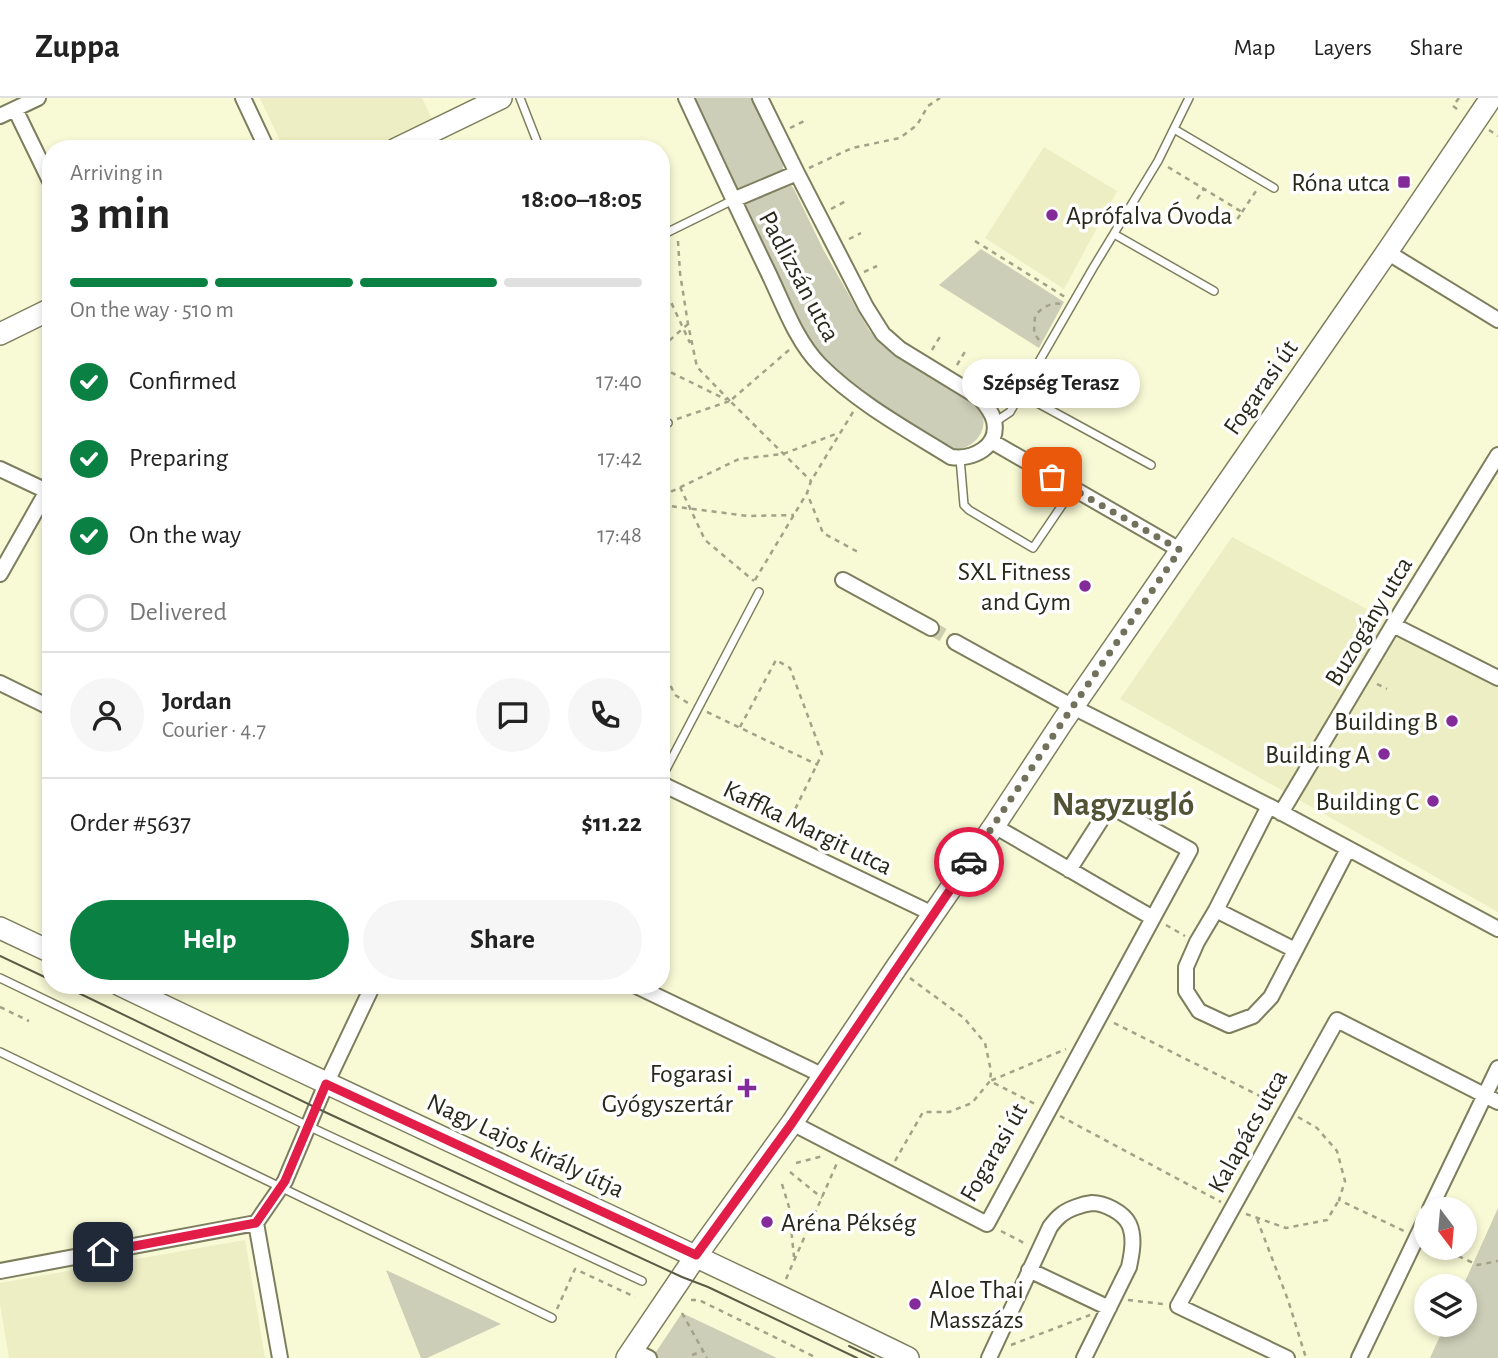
<!DOCTYPE html>
<html lang="en">
<head>
<meta charset="utf-8">
<style>
	:root { --surface:#fff; --page:#f6f6f6; --text:#222; --muted:#767676; --line:#e0e0e0; --accent:#0b8043 }
	body { margin:0; font-family:"Alegreya Sans",sans-serif; background:var(--page); color:var(--text); height:100vh; display:flex; flex-direction:column; font-size:26px; white-space:nowrap }
	* { box-sizing:border-box; margin:0 }
	p { font-size:23px; color:var(--muted) }
	.icon { flex:none; width:38px; height:38px; fill:none; stroke:currentColor; stroke-width:2; stroke-linecap:round; stroke-linejoin:round }
	.map { position:relative; flex:1; overflow:hidden }
	.side { position:absolute; left:42px; top:42px; width:628px; height:854px; display:flex; flex-direction:column; background:var(--surface); border-radius:28px; box-shadow:0 4px 10px #0003 }
	.side>* { flex:none }
	.needle { width:46px; rotate:164deg }
	.tools { position:absolute; left:1414px; top:1099px; display:grid; gap:14px }
	.tools a { display:grid; place-items:center; width:63px; height:63px; border-radius:50%; background:var(--surface); box-shadow:0 4px 10px #0003; font-size:35px }
	.pin { position:absolute; display:grid; place-items:center; width:60px; height:60px; color:#fff; margin:-30px; border-radius:14px; box-shadow:0 4px 10px #0006 }
	.courier { position:absolute; display:grid; place-items:center; width:70px; height:70px; margin:-35px; border:5px solid #e11d48; border-radius:50%; background:#fff; color:#222; box-shadow:0 2px 9px #0007 }
	.bubble { position:absolute; height:49px; border-radius:24px; background:var(--surface); box-shadow:0 4px 10px #0003; font-size:23px; font-weight:700; line-height:49px; text-align:center }
	.summary em { font-style:normal; font-weight:700 }
	.summary div { display:flex; flex-direction:column-reverse }
	.summary { display:flex; align-items:center; justify-content:space-between; height:119px; padding:0 28px }
	h1 { font-size:46px; font-weight:700; line-height:52px }
	.bar { display:grid; grid-template-columns:repeat(4,1fr); gap:10px 7px; align-content:center; height:84px; padding:0 28px }
	.bar i { height:9px; border-radius:5px; background:var(--line) }
	.bar .active { background:var(--accent) }
	.bar p { grid-column:span 4 }
	.line { display:flex; align-items:center; gap:18px; padding:0 28px; border-top:2px solid var(--line) }
	.line div { flex:1 }
	.round { display:grid; place-items:center; flex:none; width:74px; height:74px; border-radius:37px; background:var(--page) }
	ol { padding:0 28px; list-style:none }
	li { display:flex; align-items:center; gap:21px; height:77px }
	li p { margin-inline-start:auto }
	li .icon { padding:7px; border-radius:50%; background:var(--accent); color:#fff; stroke-width:4 }
	li:last-child { color:var(--muted) }
	li i { width:38px; height:38px; border:4px solid var(--line); border-radius:50% }
	.primary-button { display:flex; gap:14px; margin-top:auto; padding:14px 28px }
	.primary-button a { flex:1; height:80px; border-radius:42px; background:var(--accent); color:#fff; font-size:28px; font-weight:700; line-height:80px; text-align:center }
	.primary-button a+a { background:var(--page); color:var(--text) }
	header { display:flex; align-items:center; gap:42px; box-sizing:border-box; height:98px; padding:0 35px; background:var(--surface); border-bottom:2px solid var(--line) }
	header strong { font-size:33px }
	nav { display:flex; gap:38px; margin-inline-start:auto; font-size:24px }
	.map>svg:first-child { display:block }
</style>
</head>
<body>
<header>
<strong>Zuppa</strong>
<nav><a>Map</a><a>Layers</a><a>Share</a></nav>
</header>
<div class="map">
<svg width="1498" height="1260" viewBox="0 0 1498 1260">
	<rect width="100%" height="100%" fill="#f8f9d5"/>
	<path fill="#edeec3" d="M260,0H422L432,21L372,51H284Z
		M1044,49L1117,93L1064,191L985,140Z
		M1232,439L1498,581V814L1120,601Z
		M245,1142L265,1260H9L0,1206V1185Z"/>
	<path fill="#cdceb7" d="M689,0H752L783,67V73L777,77L737,93Z
		M781,86L791,87L794,91L823,151L858,213L869,232L882,247L896,257L973,302C995,322 980,351 952,352L860,299L808,244L743,110L744,104Z
		M981,151L1064,204L1039,250L939,187Z
		M1498,1110V1260H1430L1445,1227H1465V1188H1463Z
		M386,1172L501,1226L427,1260H421Z
		M682,1215L777,1260H652Z"/>
	<g fill="none" stroke-linecap="round" stroke-linejoin="round">
		<path stroke="#cecfb0" stroke-width="14" stroke-dasharray="14 7" stroke-linecap="butt" d="M931,530L955,544"/>
		<defs>
			<path id="lane" d="M520,0L538,46
				M1174,31L1274,90
				M1114,136L1214,193
				M662,137L733,102
				M1021,296L1151,367
				M995,324L1010,314L1093,170L1158,63L1189,0
				M662,328L668,325
				M960,360L964,407L969,412L1033,450L1073,391
				M662,679L759,494
				M0,880L308,1028L642,1183
				M0,954L552,1220"/>
			<path id="street" d="M243,0L267,51
				M686,0C713,58 740,116 768,174C783,205 796,243 820,267C858,305 906,331 951,359C972,362 1000,349 994,323C992,314 986,307 980,300L900,251L883,236L866,209L797,75L760,0
				M15,11L51,85
				M0,18L38,0
				M733,102L797,75
				M1387,154L1498,222
				M991,343L1180,452
				M0,371L51,395
				M0,476L47,393
				M843,482L931,530
				M1393,527L1498,580
				M955,544L1073,609L1269,708L1498,831
				M0,585L51,610
				M662,686L933,816
				M1269,708L1216,812L1197,844L1186,869V893L1199,913L1229,927L1253,918L1271,899L1348,751
				M1281,715L1393,527L1498,357
				M994,728C1047,758 1100,790 1153,820L1190,752L1110,708L1069,772
				M1216,812L1295,852
				M634,887L824,978
				M792,1025L987,1126L1153,820
				M1430,1111L1498,970
				M1029,1172L1109,1210
				M0,1173L256,1125
				M632,1252L649,1260
				M280,1260L256,1125L285,1083L326,986L373,887
				M989,1260L1050,1129C1053,1125 1057,1120 1061,1117C1068,1111 1083,1106 1092,1105C1104,1105 1123,1114 1129,1126C1135,1139 1132,1155 1129,1169L1084,1260
				M1287,1260L1178,1208L1337,922L1498,1004
				M1359,1260L1426,1120"/>
			<path id="secondary" d="M396,51L501,0
				M0,236L51,211
				M0,830L51,854
				M120,887C382,1013 647,1133 908,1260
				M627,1260L696,1158L792,1025L896,870L994,728L1063,623L1387,154L1491,0"/>
		</defs>
		<use href="#lane" stroke="#7d7e5d" stroke-width="10"/>
		<use href="#street" stroke="#7d7e5d" stroke-width="18"/>
		<use href="#secondary" stroke="#7d7e5d" stroke-width="24"/>
		<path stroke="#a1a287" stroke-width="2.5" stroke-dasharray="5 5" stroke-linecap="butt" d="M1459,0L1453,8L1460,13
			M790,30L806,22
			M1489,32L1498,38
			M1168,69L1242,114L1236,123
			M809,70L852,50L900,40L917,27L928,8L940,0
			M1197,101L1204,91
			M831,111L846,103
			M1242,114L1256,93
			M849,141L861,135
			M678,143L680,175L688,226L697,269L730,303
			M975,143L1065,199
			M864,174L877,168
			M662,188L664,189L690,245
			M1039,242L1034,235L1035,218C1041,210 1051,204 1061,206
			M662,249L688,226
			M789,252L730,303L811,383
			M932,252L941,237
			M957,267L966,252
			M662,270L727,302
			M981,286L993,268
			M853,314L811,383L807,395L823,435L858,454
			M677,321L730,303
			M680,389L705,442L754,483
			M662,398L739,361L783,356L841,334
			M662,407L748,418L794,417
			M755,482L807,395
			M662,570L675,597L688,605
			M1377,586L1387,591
			M707,614L818,667
			M740,629L776,562L790,570L822,656L786,730
			M1166,827L1185,838
			M910,880L964,920L985,945L991,973L990,983L1066,951
			M0,909L29,923
			M1114,925L1274,1005
			M1060,1018L1221,1104
			M1298,1019L1317,1030L1337,1053L1345,1083L1339,1102L1404,1133
			M895,1063L923,1014H949L972,1005L990,983L1035,1006
			M796,1065L823,1058
			M790,1074L822,1100
			M782,1086L789,1109L794,1159
			M1246,1116L1286,1130L1327,1122L1339,1102
			M1257,1121L1288,1202L1306,1260
			M1001,1133L1026,1146
			M1440,1150L1478,1167L1498,1163
			M786,1181L837,1065
			M691,1202H699L817,1260
			M1128,1202L1163,1206
			M557,1211L575,1171L635,1199
			M682,1215L707,1260
			M1011,1247L1090,1217
			M692,1257L703,1253"/>
		<use href="#lane" stroke="#fff" stroke-width="7"/>
		<use href="#street" stroke="#fff" stroke-width="14"/>
		<use href="#secondary" stroke="#fff" stroke-width="21"/>
		<path stroke="#5a5a47" stroke-width="2" d="M0,858L51,882
			M62,887L327,1015L682,1179L708,1189L857,1260
			M849,1248L874,1260"/>
	</g>
	<g fill="none" stroke-linecap="round" stroke-linejoin="round">
		<path stroke="#71715c" stroke-width="7" stroke-dasharray="0 12.6" d="M969,764L1063,623L1180,452L1052,379"/>
		<path stroke="#e11d48" stroke-width="9" d="M103,1154L256,1125L285,1083L326,986L696,1157L792,1025L969,764"/>
	</g>
	<g fill="#832b98" stroke="#fff" stroke-width="2.5">
		<rect x="1397" y="77" width="14" height="14" rx="3.5"/>
		<circle cx="1052" cy="117" r="7"/>
		<circle cx="1085" cy="488" r="7"/>
		<circle cx="1452" cy="623" r="7"/>
		<circle cx="1384" cy="656" r="7"/>
		<circle cx="1433" cy="703" r="7"/>
		<path d="M743.5 979.5h7v7h7v7h-7v7h-7v-7h-7v-7h7z"/>
		<circle cx="767" cy="1124" r="7"/>
		<circle cx="915" cy="1206" r="7"/>
	</g>
	<g text-anchor="middle" stroke-width="7" stroke-linejoin="round" paint-order="stroke">
		<g font-size="26" fill="#28281b" stroke="#fff" text-anchor="end">
			<text x="1390" y="93">Róna utca</text>
			<text x="1066" y="126" text-anchor="start">Aprófalva Óvoda</text>
			<text x="1071" y="482">SXL Fitness<tspan x="1071" dy="30">and Gym</tspan></text>
			<text x="1438" y="632">Building B</text>
			<text x="1370" y="665">Building A</text>
			<text x="1419" y="712">Building C</text>
			<text x="733" y="984">Fogarasi<tspan x="733" dy="30">Gyógyszertár</tspan></text>
			<text x="781" y="1133" text-anchor="start">Aréna Pékség</text>
			<text x="929" y="1200" text-anchor="start">Aloe Thai<tspan x="929" dy="30">Masszázs</tspan></text>
		</g>
		<g font-size="26" fill="#28281b" stroke="#fff">
			<text transform="translate(800 178) rotate(62)" y="9">Padlizsán utca</text>
			<text transform="translate(1260 289) rotate(-55)" y="9">Fogarasi út</text>
			<text transform="translate(1368 523) rotate(-59)" y="9">Buzogány utca</text>
			<text transform="translate(808 729) rotate(26)" y="9">Kaffka Margit utca</text>
			<text transform="translate(1247 1033) rotate(-61)" y="9">Kalapács utca</text>
			<text transform="translate(526 1047) rotate(25)" y="9">Nagy Lajos király útja</text>
			<text transform="translate(993 1054) rotate(-60)" y="9">Fogarasi út</text>
		</g>
		<g font-size="33" font-weight="bold" fill="#525334" stroke="#fff">
			<text x="1123" y="717">Nagyzugló</text>
		</g>
	</g>
</svg>
<div class="tools">
<a><svg class="needle" viewBox="-14 -14 28 28"><path d="M0-13l5 13h-10z" fill="#e53935"/><path d="M0 13l5-13h-10z" fill="#767676"/></svg></a>
<a><svg class="icon" aria-label="layers" viewBox="0 0 24 24"><path d="M12 4l9 5-9 5-9-5zM3 14l9 5 9-5"/></svg></a>
</div>
<div class="pin" style="left:1052px;top:379px;background:#ea580c"><svg class="icon" aria-label="bag" viewBox="0 0 24 24"><path d="M5 8h14l-1 12H6zM9 8a3 3 0 0 1 6 0"/></svg></div>
<div class="pin" style="left:103px;top:1154px;background:#1f2937"><svg class="icon" aria-label="home" viewBox="0 0 24 24"><path d="M3 11l9-7 9 7M6 9v11h12V9"/></svg></div>
<div class="courier" style="left:969px;top:764px"><svg class="icon" aria-label="car" viewBox="0 0 24 24"><path d="M5 17H2v-5l4-1 3-4h7l3 4 3 1v5h-3M9 17h6M6 11h13"/><circle cx="7" cy="17" r="2"/><circle cx="17" cy="17" r="2"/></svg></div>
<div class="bubble" style="left:962px;top:261px;width:178px">Szépség Terasz</div>
<section class="side">
<div class="summary"><div><h1>3 min</h1><p>Arriving in</p></div><em>18:00–18:05</em></div>
<div class="bar"><i class="active"></i><i class="active"></i><i class="active"></i><i></i><p>On the way · 510 m</p></div>
<ol>
<li><svg class="icon" aria-label="check" viewBox="0 0 24 24"><path d="M5 12l5 5 9-10"/></svg>Confirmed<p>17:40</p></li>
<li><svg class="icon" aria-label="check" viewBox="0 0 24 24"><path d="M5 12l5 5 9-10"/></svg>Preparing<p>17:42</p></li>
<li><svg class="icon" aria-label="check" viewBox="0 0 24 24"><path d="M5 12l5 5 9-10"/></svg>On the way<p>17:48</p></li>
<li><i></i>Delivered</li>
</ol>
<div class="line" style="height:126px"><a class="round"><svg class="icon" aria-label="person" viewBox="0 0 24 24"><circle cx="12" cy="8" r="4"/><path d="M4 21q1-7 8-7t8 7"/></svg></a><div><b>Jordan</b><p>Courier · 4.7</p></div><a class="round"><svg class="icon" aria-label="chat" viewBox="0 0 24 24"><path d="M4 5h16v11H9l-5 4z"/></svg></a><a class="round"><svg class="icon" aria-label="phone" viewBox="0 0 24 24"><path d="M5 4h4l2 5-3 2q2 4 5 5l2-3 5 2v4C11 20 4 13 5 4z"/></svg></a></div>
<div class="line" style="height:91px"><div>Order #5637</div><b>$11.22</b></div>
<div class="primary-button"><a>Help</a><a>Share</a></div>
</section>
</div>
</body>
</html>
